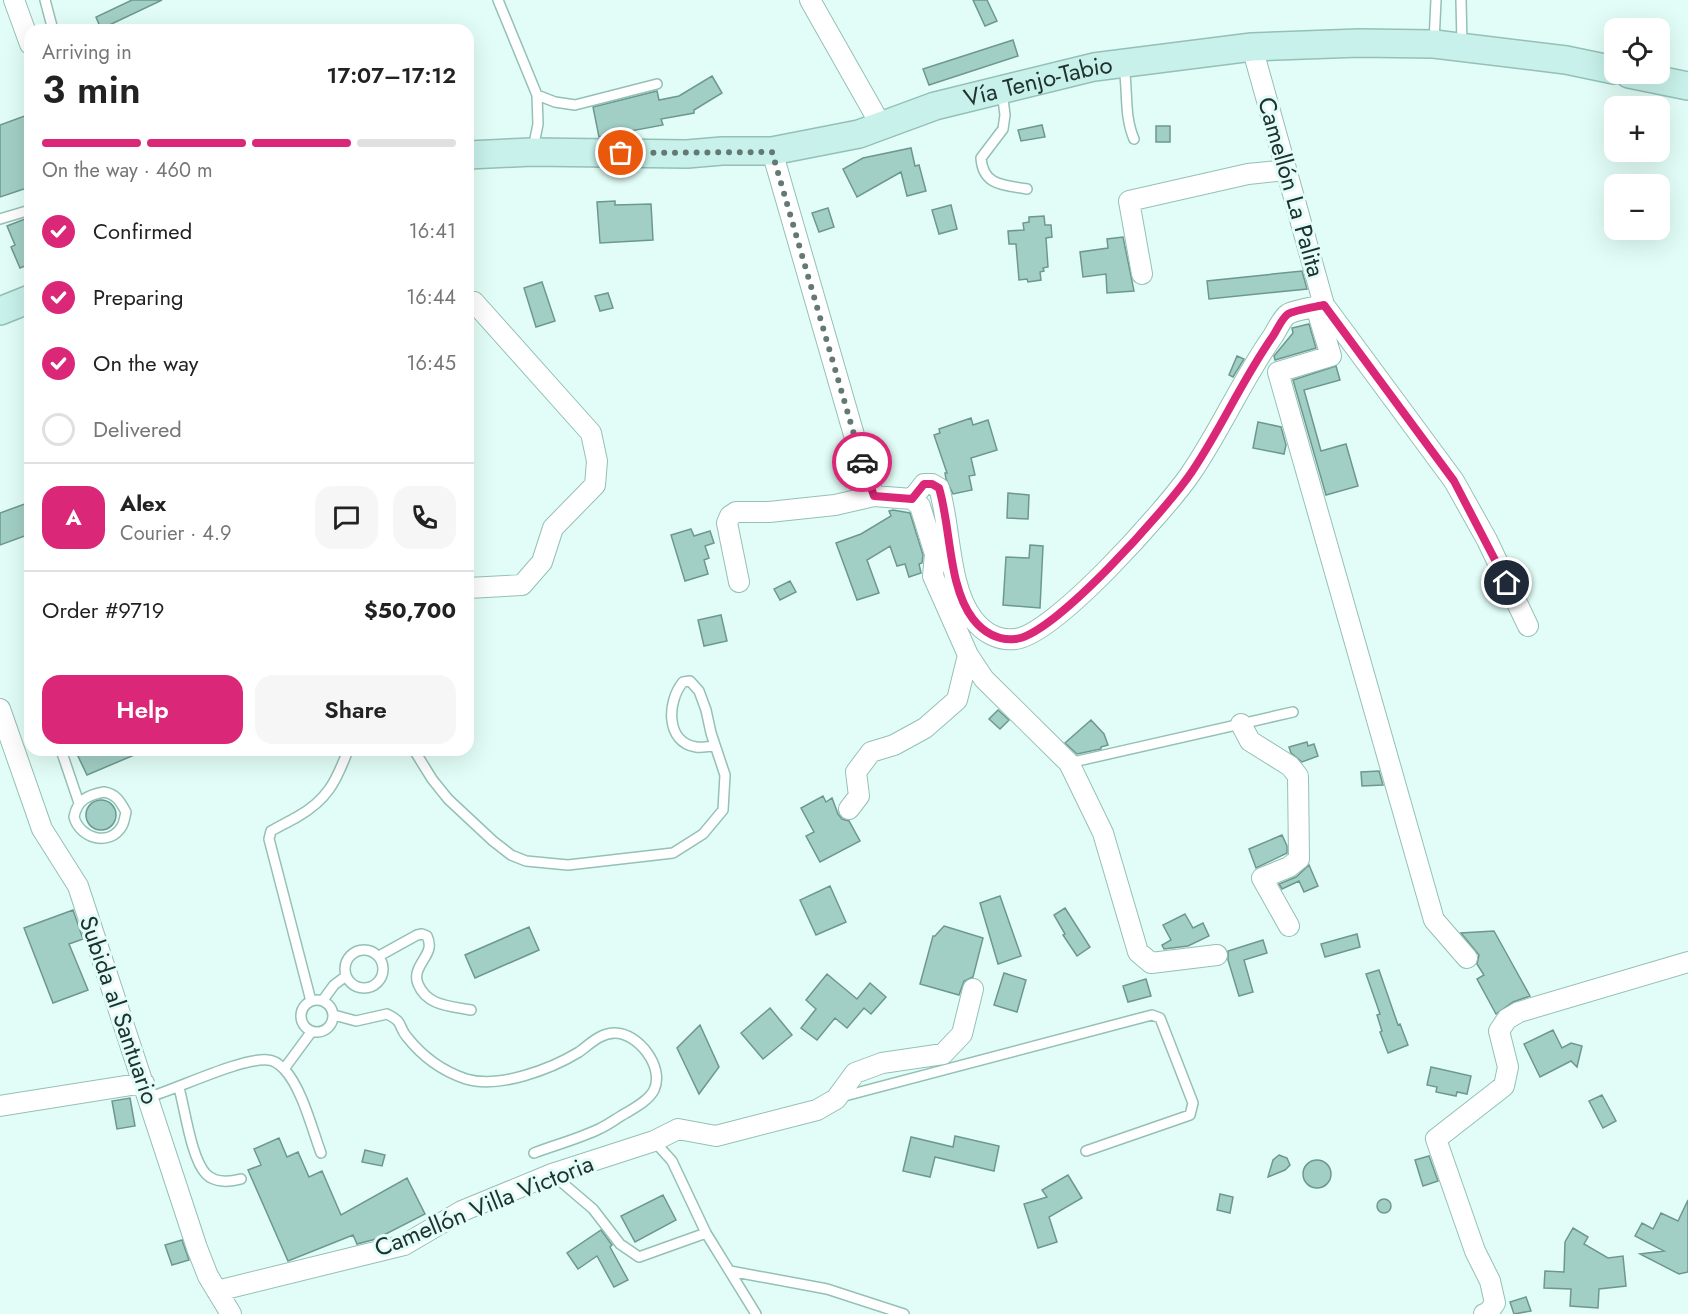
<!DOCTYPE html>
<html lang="en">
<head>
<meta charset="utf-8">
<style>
	:root { --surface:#fff; --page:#f6f6f6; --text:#222; --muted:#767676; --line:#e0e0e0; --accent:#db2777 }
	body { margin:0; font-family:Jost,sans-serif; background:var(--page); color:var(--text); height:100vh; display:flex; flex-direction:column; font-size:22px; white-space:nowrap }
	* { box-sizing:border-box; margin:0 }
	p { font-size:20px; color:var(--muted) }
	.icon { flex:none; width:33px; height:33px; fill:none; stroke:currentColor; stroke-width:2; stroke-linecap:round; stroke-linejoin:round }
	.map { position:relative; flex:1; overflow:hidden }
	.sheet { position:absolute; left:24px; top:24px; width:450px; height:732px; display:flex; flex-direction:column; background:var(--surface); border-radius:18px; box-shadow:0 6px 24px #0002 }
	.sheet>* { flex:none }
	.controls { position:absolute; left:1604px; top:18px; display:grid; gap:12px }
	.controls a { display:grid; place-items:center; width:66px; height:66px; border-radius:12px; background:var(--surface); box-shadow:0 6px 24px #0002; font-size:30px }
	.pin { position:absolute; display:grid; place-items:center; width:51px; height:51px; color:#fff; margin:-26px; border:3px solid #fff; border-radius:50%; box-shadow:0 2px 6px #0007 }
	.courier { position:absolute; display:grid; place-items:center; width:60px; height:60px; margin:-30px; border:4px solid #db2777; border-radius:50%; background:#fff; color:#222; box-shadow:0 2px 8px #0007 }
	.summary em { font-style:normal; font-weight:600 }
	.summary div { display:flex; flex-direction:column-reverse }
	.summary { display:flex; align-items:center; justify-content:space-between; height:102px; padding:0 18px }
	h1 { font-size:39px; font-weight:600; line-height:45px }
	.bar { display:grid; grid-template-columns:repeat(4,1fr); gap:9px 6px; align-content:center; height:72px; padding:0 18px }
	.bar i { height:8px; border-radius:4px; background:var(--line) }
	.bar .current { background:var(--accent) }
	.bar p { grid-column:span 4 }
	.line { display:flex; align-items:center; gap:15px; padding:0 18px; border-top:2px solid var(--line) }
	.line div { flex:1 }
	.round { display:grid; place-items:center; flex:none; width:63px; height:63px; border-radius:18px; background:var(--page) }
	ol { padding:0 18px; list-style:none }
	li { display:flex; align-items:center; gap:18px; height:66px }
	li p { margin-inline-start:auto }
	li .icon { padding:6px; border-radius:50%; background:var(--accent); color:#fff; stroke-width:4 }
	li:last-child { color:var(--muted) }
	li i { width:33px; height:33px; border:3px solid var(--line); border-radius:50% }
	.button { display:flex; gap:12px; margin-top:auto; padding:12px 18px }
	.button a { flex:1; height:69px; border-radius:18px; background:var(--accent); color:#fff; font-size:24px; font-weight:600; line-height:69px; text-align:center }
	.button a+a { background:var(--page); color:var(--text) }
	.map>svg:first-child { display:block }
</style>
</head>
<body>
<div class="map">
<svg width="1688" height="1314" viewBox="0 0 1688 1314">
	<rect width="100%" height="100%" fill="#e2fdf7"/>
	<path fill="#a2cfc5" stroke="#6d988f" stroke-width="1.5" d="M132,0H162L101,29L96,17Z
		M973,0H987L997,21L985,26Z
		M1013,40L1018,56L929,85L923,69Z
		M712,76L722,93L694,110V113L661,119L663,125L599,137L593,107L657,91L659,100L679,96Z
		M30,114V187L0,197V125Z
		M1042,125L1045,137L1021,141L1018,130Z
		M1156,126H1170V142H1156Z
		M911,148L915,166L919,165L926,191L907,196L901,172L857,197L843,169L863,158Z
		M615,201V205L651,204L653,240L600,243L597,202Z
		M951,205L957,229L939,234L932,210Z
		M828,208L834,227L819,232L812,213Z
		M1044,216L1045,225H1051L1052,237L1046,238L1048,267L1043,268L1044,271L1040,272L1041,280L1028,282L1027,279L1019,280L1016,244H1009L1008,231L1024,230L1023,223L1029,222V217Z
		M30,217V264L20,268L11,247L15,245L7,226Z
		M1123,237L1134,291L1107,293L1106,274L1083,277L1080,252L1108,248L1107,239Z
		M1302,271L1307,289L1209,299L1207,281Z
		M542,282L555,321L536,327L524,288Z
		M608,293L613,308L600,311L595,296Z
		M1309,324L1316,348L1275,360L1274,356L1293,333L1292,328Z
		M1237,356L1244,359L1233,377L1229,375Z
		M1336,366L1340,380L1304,390L1321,451L1346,444L1358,486L1326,495L1293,380Z
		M971,418L973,425L988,420L997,450L971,458L975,475L969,476L972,490L953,494L946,479L945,473H947L934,435L940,433L939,429Z
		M1258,422L1281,427L1286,445L1284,454L1253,448Z
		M1008,493L1029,495L1028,519L1007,518Z
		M30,502V534L0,545V513Z
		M893,510L910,513L923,555L922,563L919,564L921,573L909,577L905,564L897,566L890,546L867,560L879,593L857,600L836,543L861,534L891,516L889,511Z
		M691,529L694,536L710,531L714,543L705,546L709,558L704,560L708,574L685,581L671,535Z
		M1030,545L1043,546L1040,608L1003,605L1006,557L1029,558Z
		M790,581L796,592L780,600L774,589Z
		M721,615L727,641L704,646L698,620Z
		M998,710L1009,720L1000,729L989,719Z
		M1091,720L1104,734L1108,745L1101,747V749L1077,754L1065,743Z
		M1307,742L1308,746L1314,744L1318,756L1302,762L1291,753L1289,747Z
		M75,750H146L87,775Z
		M1379,771L1383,785L1362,786L1361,772Z
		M823,796L826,802L832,798L838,814L842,819L849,821L860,841L820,862L806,836L814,832L801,808Z
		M86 815a15 15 0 1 1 30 0a15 15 0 1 1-30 0Z
		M1282,835L1287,846V853L1256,868L1249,849Z
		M1309,865L1318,886L1304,892L1299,881L1282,889L1279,884L1296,877Z
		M830,886L846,922L816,935L800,900Z
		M1000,896L1021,956L998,964L980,903Z
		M1065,908L1090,947L1077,956L1063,935L1065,934L1054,915Z
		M73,910L83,939L69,944L88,990L53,1003L24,928Z
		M1185,914L1193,928L1203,923L1209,936L1188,946L1164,949L1162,945L1171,940L1163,925Z
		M944,926L983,938L973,977L964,981L959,995L920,984L933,936H935Z
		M529,927L539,950L475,978L465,955Z
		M1494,931L1530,996L1513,1002L1496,1014L1477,979L1484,975L1477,964L1479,955L1461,933Z
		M1357,934L1360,947L1325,957L1321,944Z
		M1263,940L1267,953L1244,960L1253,992L1239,996L1228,960V951Z
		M1379,970L1398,1025L1400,1024L1408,1045L1388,1053L1380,1032L1382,1031L1377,1015L1380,1014L1366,974Z
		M1004,973L1026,980L1017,1012L994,1005Z
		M827,974L857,999L870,983L886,997L871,1014L864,1008L847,1028L835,1018L817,1040L801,1028L816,1009L806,1000Z
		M1146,979L1151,996L1128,1002L1123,986Z
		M770,1008L792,1035L763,1059L741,1033Z
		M700,1025L719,1067L699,1094L677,1048Z
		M1553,1030L1562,1048L1571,1043L1582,1046L1577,1067L1571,1061L1540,1077L1524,1044Z
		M1431,1067L1471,1076L1467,1094L1457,1092L1456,1096L1436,1092L1437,1087L1427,1085Z
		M1602,1095L1616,1121L1603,1128L1589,1101Z
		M130,1098L135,1126L117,1129L112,1101Z
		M955,1136L999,1146L994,1171L935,1157L930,1177L903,1171L911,1137L953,1147Z
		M279,1138L287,1157L298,1152L309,1177L322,1171L341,1215L407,1178L425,1214L376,1239L357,1244L353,1235L288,1261L248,1170L261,1165L254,1149Z
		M365,1150L385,1155L382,1166L362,1162Z
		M1279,1155L1287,1158L1290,1165L1285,1170L1268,1177L1273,1160Z
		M1429,1156L1438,1181L1423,1186L1415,1160Z
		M1303 1174a14 14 0 1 1 28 0a14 14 0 1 1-28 0Z
		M1068,1175L1082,1198L1049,1217L1057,1242L1038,1248L1024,1204L1047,1197L1042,1190Z
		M1220,1194L1233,1197L1230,1213L1217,1210Z
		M663,1195L676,1220L635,1242L621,1216Z
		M1377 1206a7 7 0 1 1 14 0a7 7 0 1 1-14 0Z
		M1688,1200V1272L1679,1274L1640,1254L1664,1251L1635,1236L1642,1223L1653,1229L1661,1213L1678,1221Z
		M1573,1228L1588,1237L1584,1244L1608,1258L1623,1256L1626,1286L1599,1289L1598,1308L1570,1306L1571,1289L1544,1288L1545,1271L1564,1272L1565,1242Z
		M601,1230L612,1245L610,1247L628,1280L614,1287L597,1256L578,1269L567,1253Z
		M182,1240L189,1260L172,1265L165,1245Z
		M1526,1297L1531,1311L1514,1314L1510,1302Z"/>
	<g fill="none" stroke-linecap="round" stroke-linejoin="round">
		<defs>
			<path id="lane" d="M45,0L53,30
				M498,0L537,95L538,124L533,149
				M1461,0L1462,44
				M1434,42L1436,0
				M1124,67C1128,91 1124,116 1134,139
				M1002,91L1005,115L1003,129L981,158C983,186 1004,185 1027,189
				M537,95L555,102L575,105L657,84
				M0,219L30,210
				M61,750L79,803
				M414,750L432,779L448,799L493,841L511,855L526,861L568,865L673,853L703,834L723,810L725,775L711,733L706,710L699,691L690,681L683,682C667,701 665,742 696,747C702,748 709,746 715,746
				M1069,763L1293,712
				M104,792C116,794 120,801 126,812C125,816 124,823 122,826C110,847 80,839 74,817C77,800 88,795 104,792Z
				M345 969a19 19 0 1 1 38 0a19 19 0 1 1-38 0Z
				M379,956L417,935L422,934L427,936C434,951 423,957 418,970C416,975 416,979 418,984C427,1006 450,1006 471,1010
				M301 1016a16 16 0 1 1 32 0a16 16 0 1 1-32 0Z
				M323,1000L334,985L346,976
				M311,1001L269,839L271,831C280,826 288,822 297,817C327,800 336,782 348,750
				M334,1015L356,1021L387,1014C405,1023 397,1025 407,1037C422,1056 442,1071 466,1079C499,1089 551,1069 579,1052C590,1044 600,1033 615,1033C638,1033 665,1067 654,1090C649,1100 636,1107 626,1113C617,1118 608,1125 599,1129C578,1139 555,1145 534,1153
				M284,1069L312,1031
				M179,1088C185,1109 191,1158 206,1174C215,1183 230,1182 241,1179
				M149,1097C177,1089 243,1057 268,1060C273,1060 280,1065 284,1069C302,1088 312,1129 321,1153
				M841,1097L1152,1015L1160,1018L1193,1103L1190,1115L1086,1151
				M654,1141L672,1161L706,1233L756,1314
				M552,1174L593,1209L620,1244L639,1257L706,1233
				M730,1271L827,1289L904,1314"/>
			<path id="street" d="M14,0L30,44
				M810,0L882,127
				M1252,47L1324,305L1454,481L1487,540L1528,626
				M772,151L865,473L874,496
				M1142,274L1129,201L1248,174L1286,170
				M468,303L474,302L591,433L597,461L595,485L553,528L542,562L522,585L468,588
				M1316,307L1331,356L1278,372L1434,920L1467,958
				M912,499L924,484H932L939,488C951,527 948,587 973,619C983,632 998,641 1015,639C1054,636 1168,507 1191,473C1221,429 1242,380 1273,336C1277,330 1282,318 1288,314C1295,310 1315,307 1324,305
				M739,582L727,523L730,516L736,512H769L835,505L874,496L912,499L920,506L935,554L933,576L968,655L984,679L1069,763L1103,833L1138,952L1151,963L1217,955
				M0,709L42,829L78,886L197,1248L208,1276L231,1314
				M1241,724L1250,741L1290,766L1298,776L1299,859L1289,867L1262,878L1289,926
				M849,809L859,796L856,772L871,752L894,745L925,728L957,700L968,655
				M0,1106L144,1083
				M217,1291L404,1245L462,1211L552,1174L654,1141L678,1129L716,1136L817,1110L836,1099L855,1073L882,1063L943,1054L962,1034L973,989
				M1484,1314L1488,1313L1495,1303L1490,1281L1475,1251L1436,1139L1504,1086L1508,1067L1499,1031L1507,1019L1519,1012L1688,962"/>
			<g id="secondary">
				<path d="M1629,74L1688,86"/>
				<path id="s1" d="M468,155L532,152L687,154L722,151H772L859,134L935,106L1094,67L1252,47L1359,43L1434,44L1566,60L1614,70"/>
				<path d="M0,311L30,299"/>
			</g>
		</defs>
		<use href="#lane" stroke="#94c0b6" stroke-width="12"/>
		<use href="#street" stroke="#94c0b6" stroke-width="22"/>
		<use href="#secondary" stroke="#94c0b6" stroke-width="30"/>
		<use href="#lane" stroke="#fff" stroke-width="9"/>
		<use href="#street" stroke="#fff" stroke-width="20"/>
		<use href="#secondary" stroke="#c7f1ea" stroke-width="27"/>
	</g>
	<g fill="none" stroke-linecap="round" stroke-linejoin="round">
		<path stroke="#647974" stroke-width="6" stroke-dasharray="0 10.8" d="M621,153L772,152L862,462"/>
		<path stroke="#db2777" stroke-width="8" d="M862,462L874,496L912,499L924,484H932L939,488C951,527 948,587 973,619C983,632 998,641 1015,639C1054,636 1168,507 1191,473C1221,429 1242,380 1273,336C1277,330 1282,318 1288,314C1295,310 1315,307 1324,305L1454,481L1507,583"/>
	</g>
	<g text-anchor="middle" stroke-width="6" stroke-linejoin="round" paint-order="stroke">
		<g font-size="24" fill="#20322e" stroke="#e2fdf7">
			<text dy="8" stroke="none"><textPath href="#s1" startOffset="580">Vía Tenjo-Tabio</textPath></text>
			<text transform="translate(1291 187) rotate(74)" y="8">Camellón La Palita</text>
			<text transform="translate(119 1010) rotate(71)" y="8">Subida al Santuario</text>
			<text transform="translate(484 1206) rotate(-22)" y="8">Camellón Villa Victoria</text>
		</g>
	</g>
</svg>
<div class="controls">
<a><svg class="icon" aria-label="locate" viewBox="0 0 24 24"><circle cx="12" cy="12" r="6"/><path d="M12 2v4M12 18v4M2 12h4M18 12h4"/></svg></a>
<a>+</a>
<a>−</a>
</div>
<div class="pin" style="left:621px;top:153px;background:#ea580c"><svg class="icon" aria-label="bag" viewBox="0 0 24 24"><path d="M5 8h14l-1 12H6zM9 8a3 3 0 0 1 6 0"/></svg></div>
<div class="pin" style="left:1507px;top:583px;background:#1f2937"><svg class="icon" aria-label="home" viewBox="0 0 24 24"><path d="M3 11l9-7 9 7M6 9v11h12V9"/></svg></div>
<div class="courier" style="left:862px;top:462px"><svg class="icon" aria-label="car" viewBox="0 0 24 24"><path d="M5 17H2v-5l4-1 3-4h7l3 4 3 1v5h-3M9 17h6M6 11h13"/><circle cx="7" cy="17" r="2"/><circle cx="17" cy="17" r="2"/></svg></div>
<section class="sheet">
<div class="summary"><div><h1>3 min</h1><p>Arriving in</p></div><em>17:07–17:12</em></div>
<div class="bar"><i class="current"></i><i class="current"></i><i class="current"></i><i></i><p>On the way · 460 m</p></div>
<ol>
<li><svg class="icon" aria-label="check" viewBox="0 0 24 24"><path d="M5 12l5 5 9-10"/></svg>Confirmed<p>16:41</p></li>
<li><svg class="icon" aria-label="check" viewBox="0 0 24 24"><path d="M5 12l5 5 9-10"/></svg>Preparing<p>16:44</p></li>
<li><svg class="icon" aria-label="check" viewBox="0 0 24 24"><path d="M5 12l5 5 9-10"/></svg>On the way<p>16:45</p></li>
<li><i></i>Delivered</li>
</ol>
<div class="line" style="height:108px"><b class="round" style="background:var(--accent);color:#fff">A</b><div><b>Alex</b><p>Courier · 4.9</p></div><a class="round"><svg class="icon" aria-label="chat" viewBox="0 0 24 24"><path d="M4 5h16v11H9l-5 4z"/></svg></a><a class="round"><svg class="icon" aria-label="phone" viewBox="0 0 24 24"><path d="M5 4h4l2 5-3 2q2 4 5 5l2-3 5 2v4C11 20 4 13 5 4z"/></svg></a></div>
<div class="line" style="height:78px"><div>Order #9719</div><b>$50,700</b></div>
<div class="button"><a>Help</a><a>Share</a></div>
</section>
</div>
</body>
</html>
